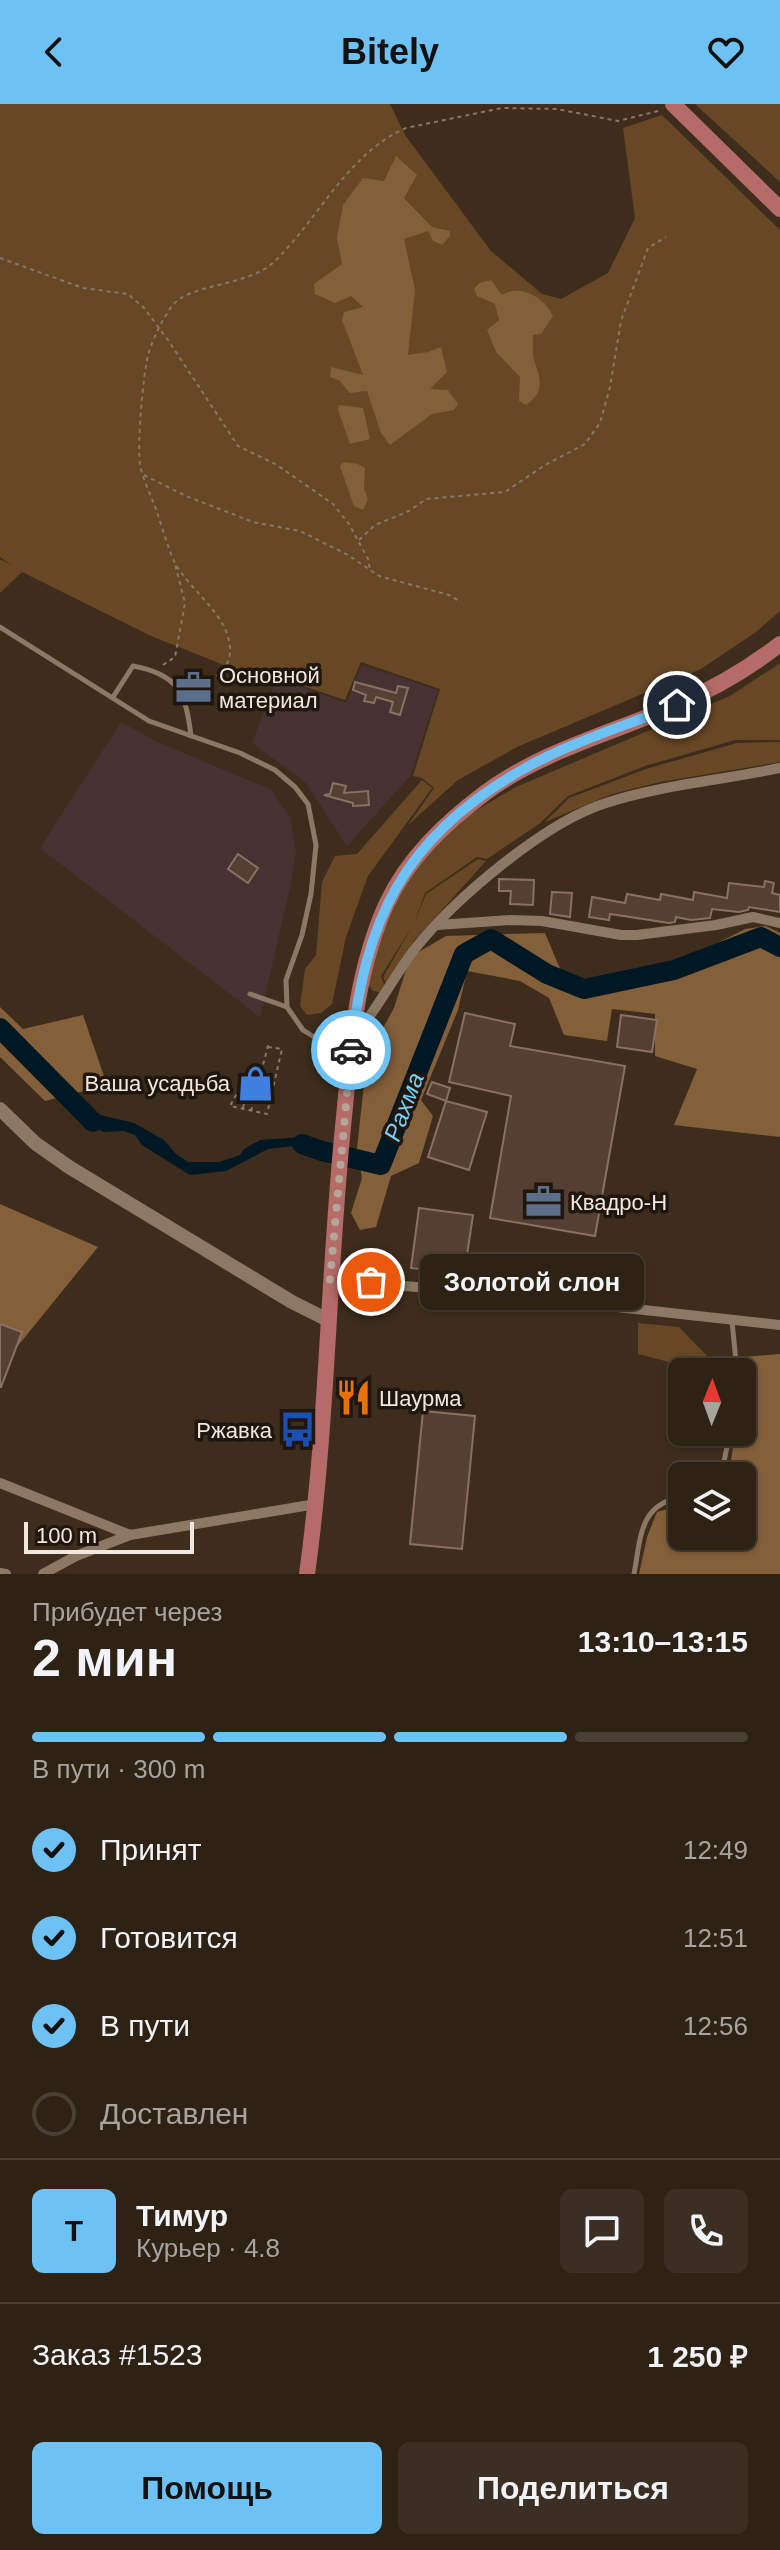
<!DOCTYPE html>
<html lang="ru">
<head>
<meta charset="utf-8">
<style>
	:root { --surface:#2e2215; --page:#3a2f22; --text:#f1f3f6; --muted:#a7a4a0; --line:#493f34; --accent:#6dc2f3 }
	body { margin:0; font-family:Helvetica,sans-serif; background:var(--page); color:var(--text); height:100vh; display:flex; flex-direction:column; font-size:30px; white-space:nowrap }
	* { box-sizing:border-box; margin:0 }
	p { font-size:26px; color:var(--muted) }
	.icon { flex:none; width:44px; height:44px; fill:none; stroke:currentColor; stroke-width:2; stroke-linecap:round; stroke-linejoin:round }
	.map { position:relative; height:1470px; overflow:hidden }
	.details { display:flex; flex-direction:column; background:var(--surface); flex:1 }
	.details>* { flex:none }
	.needle { width:52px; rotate:1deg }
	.fabs { position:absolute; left:668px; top:1254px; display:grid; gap:16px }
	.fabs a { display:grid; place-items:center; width:88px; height:88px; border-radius:12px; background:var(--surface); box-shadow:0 2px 6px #0004,0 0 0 2px var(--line); font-size:40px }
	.scale { position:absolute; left:24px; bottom:20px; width:170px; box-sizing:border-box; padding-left:8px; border:4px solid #f3e7dd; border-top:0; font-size:22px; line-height:28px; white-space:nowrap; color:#f3e7dd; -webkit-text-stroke:6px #1f170f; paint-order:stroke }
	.pin { position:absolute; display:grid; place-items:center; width:68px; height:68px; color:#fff; margin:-34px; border:4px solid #fff; border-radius:50%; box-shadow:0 2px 8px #0007 }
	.courier { position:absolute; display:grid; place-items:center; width:80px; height:80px; margin:-40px; border:6px solid #6dc2f3; border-radius:50%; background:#fff; color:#222; box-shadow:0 2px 10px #0007 }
	.bubble { position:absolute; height:56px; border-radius:12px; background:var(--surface); box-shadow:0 2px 6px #0004,0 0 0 2px var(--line); font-size:26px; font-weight:700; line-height:56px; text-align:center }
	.head em { font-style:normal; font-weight:700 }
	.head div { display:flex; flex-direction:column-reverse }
	.head { display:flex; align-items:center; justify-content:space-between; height:136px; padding:0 32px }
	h1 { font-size:52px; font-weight:700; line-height:60px }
	.bar { display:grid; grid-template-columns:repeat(4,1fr); gap:12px 8px; align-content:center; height:96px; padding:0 32px }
	.bar i { height:10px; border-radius:6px; background:var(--line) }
	.bar .on { background:var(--accent) }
	.bar p { grid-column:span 4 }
	.line { display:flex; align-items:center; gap:20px; padding:0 32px; border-top:2px solid var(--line) }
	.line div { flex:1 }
	.round { display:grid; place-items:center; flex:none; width:84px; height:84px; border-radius:12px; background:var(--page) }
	ol { padding:0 32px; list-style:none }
	li { display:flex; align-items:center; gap:24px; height:88px }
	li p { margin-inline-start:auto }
	li .icon { padding:8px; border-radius:50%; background:var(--accent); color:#111; stroke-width:4 }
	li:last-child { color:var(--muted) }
	li i { width:44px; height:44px; border:4px solid var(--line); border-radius:50% }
	.action { display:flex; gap:16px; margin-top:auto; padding:16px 32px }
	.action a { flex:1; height:92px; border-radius:12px; background:var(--accent); color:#111; font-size:32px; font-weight:700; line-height:92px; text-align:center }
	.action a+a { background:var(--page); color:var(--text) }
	header { display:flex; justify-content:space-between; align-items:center; height:104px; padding:0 32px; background:var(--accent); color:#111; font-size:36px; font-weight:700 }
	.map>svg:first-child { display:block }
</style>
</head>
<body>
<header><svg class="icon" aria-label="back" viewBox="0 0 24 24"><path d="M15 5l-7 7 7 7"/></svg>Bitely<svg class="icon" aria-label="heart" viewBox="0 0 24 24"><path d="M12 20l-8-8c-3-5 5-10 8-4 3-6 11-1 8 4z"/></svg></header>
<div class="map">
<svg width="780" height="1470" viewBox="0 0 780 1470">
	<rect width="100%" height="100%" fill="#3e2d1c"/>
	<path fill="#473233" d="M362,561L438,586L411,671L347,742L306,679L252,639L277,574L346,599Z
		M121,618L157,638L270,685L290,713L296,746L290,784L260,913L40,744Z"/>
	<path fill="#684725" d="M0,0H390L405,31L491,147L542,190L561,195L608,169L635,114L623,24L662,11L780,126V507L756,528L701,565L517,643L458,676L408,721L434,684L422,674L413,672L440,585L361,558L345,596L276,573L272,580L151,532L22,468L0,489V455L11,461L0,453Z
		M695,0H780V78Z
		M780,559V636H735L645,662L568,692L539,720L487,755L477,753L425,789L414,820L426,790L478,755L486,757L414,837L386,879L383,873L413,821L381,872L384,881L380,888L373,887L368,880L383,821L405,776L433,740L468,711L516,683L730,592Z
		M780,638V658L660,678L612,690L545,718L569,694L646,665L737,639Z
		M422,676L432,684L368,772L346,833L332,900L321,909L307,911L300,902L305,865L316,851L322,778L335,752L357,750Z
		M638,1219L679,1223L712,1257L708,1268L638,1250Z"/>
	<path fill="#835f3a" d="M396,52L417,71L404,94L432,123L450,127V132L442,141L433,137L428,127L404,135L415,186L408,251L428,248L441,243L447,268L430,285L448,286L458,300L454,306L432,310L390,341L381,329L367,287L350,289L339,276L330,273L331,263L363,271L342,216L344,208L363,203L351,192L335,199L315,190L314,180L342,160L337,134L343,101L363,74L384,77Z
		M491,176L502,191C521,179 545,194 553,212L541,230L533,231C533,240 532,251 535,259C541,275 544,289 526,301L519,297L520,273L496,248L487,226L499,216L495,200L477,192L474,185L479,179Z
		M339,301L363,304L370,335L350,340L338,306Z
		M344,358L358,360L365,364L364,385L368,395L363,406L354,402L340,362Z
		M766,822L780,829V1033L674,1021L697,965L655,952V910L612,905L607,937L564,931L549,894L520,877L467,867L458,906L421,996L433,1012L419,1059L391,1072L376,1123L360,1126L351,1109L362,1074L357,1044L367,953L394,904L410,853L446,832L545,829L569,886L639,863L673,862L745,825Z
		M0,903L23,925L83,911L107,981L45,997L0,953Z
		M0,1100L98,1143L0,1264Z
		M780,1250V1470H639L647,1433L657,1408L682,1401V1432H742V1372H729L735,1328H742V1278L745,1253Z"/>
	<path fill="#001824" d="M79,996L100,1011L134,1019L164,1036L176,1050L188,1058H220L240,1051L244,1045L260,1036L303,1033L317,1042L326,1043L325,1053L294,1042L268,1045L226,1067L190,1071L142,1041L135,1031L124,1027L104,1028L92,1023L72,1006Z"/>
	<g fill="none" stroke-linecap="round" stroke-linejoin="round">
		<path stroke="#001824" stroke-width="20" d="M0,924L93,1018
			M302,1040L322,1047L381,1061L464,850L491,835L547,870L584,885L674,866L761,833L780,843"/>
	</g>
	<path fill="#553e32" stroke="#8a7063" stroke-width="2" d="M355,578L396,589L398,582L408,584L400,611L390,608L393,598L376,593L374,599L364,597L366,591L353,586Z
		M333,679L346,682L344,689L368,687L369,701L353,702V699L324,691L330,690Z
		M238,750L258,764L248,779L228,765Z
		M499,775L534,776L533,801L510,800L511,787H499Z
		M765,777L774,779L772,789L780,791V808L749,803L748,806L739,808L712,805L710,814L691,816L676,813L675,818L669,819L610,810L609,816L589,813L592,793L625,799L627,790L660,796L661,790L693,796L694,788L727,794L729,779L764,783Z
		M552,788L572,789L570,813L550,810Z
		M465,909L515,920L510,942L625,962L595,1132L490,1114L511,992L449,978Z
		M621,911L657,916L652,948L617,943Z
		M432,978L450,984L446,997L427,990Z
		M446,997L487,1008L469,1066L428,1053Z
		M419,1104L473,1111L464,1171L411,1164Z
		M0,1220L22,1228L1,1283H0Z
		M423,1307L475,1312L462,1445L410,1440Z"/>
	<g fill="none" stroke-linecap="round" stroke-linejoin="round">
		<path stroke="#867769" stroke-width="2" stroke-dasharray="4 4" stroke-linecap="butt" d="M0,154L83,184L128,190L144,204L168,236L238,342L277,361L333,400L349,420L368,455L370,466
			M144,371L186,392L253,418L300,427L348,451L379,472L449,491L461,498
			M359,436L375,421L409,407L426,395L505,388L545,361L585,340L600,319L610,283L621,217L648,144L666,133
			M163,561L175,553L185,499L175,460
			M192,593C203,577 228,572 230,549C232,512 189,487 174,457C166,439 161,418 154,400C149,387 142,373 140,360C137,338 143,273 148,251C153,234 162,216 172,202C189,179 249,183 275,157C319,114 348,49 406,24L502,4L557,5L618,17L662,6
			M260,975L273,978
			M256,988L240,984L230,1002L267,1010L282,945L268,943
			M243,1004L247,987
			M251,1007L269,938"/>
		<path stroke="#8c7865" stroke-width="5" d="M0,523L149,617L240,649L275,666L295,683L308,700L316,741L311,790L302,831L286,876L287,903L303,926L314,933L351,936
			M113,593L133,562C178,570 186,589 191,632
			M250,890L287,903
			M732,1217L737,1268
			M721,1372L730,1328
			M634,1470C641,1433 639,1400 682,1393"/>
		<path stroke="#8c7865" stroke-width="10" d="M437,821L511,816L542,817L621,831H637L716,821L753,813L780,819
			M355,932C377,905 393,874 414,846C454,795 545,718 606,699C661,681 723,676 780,664
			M330,1176L490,1189L780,1221
			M0,1379L130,1431L316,1400
			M0,1469L6,1470
			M43,1470L76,1452L130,1431"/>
		<path stroke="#8c7865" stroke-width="14" d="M0,1005L35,1039L69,1063L292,1198L328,1216"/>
		<path stroke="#b56b68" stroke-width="16" d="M673,0L780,105
			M307,1470C328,1318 328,1165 344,1013C351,941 356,868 386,801C408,754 444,720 485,689C541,647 613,629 676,601C713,585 748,565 780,540"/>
	</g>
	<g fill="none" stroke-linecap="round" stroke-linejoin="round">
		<path stroke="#b4a699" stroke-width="8" stroke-dasharray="0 14.4" d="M351,946L330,1176L371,1178"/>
		<path stroke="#6dc2f3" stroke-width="10" d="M351,946C365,815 403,735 520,667C568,639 625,622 677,601"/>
	</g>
	<defs>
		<symbol id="office-bare" viewBox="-9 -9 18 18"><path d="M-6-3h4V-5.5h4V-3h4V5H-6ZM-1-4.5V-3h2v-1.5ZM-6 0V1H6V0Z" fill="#5c6f8a" stroke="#1f170f" stroke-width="2.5" paint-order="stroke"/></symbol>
		<symbol id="shop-bare" viewBox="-9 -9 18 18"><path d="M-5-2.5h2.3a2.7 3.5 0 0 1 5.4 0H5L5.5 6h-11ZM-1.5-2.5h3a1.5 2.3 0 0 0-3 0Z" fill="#3f7fe0" stroke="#1f170f" stroke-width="2.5" paint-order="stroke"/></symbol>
		<symbol id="restaurant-bare" viewBox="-9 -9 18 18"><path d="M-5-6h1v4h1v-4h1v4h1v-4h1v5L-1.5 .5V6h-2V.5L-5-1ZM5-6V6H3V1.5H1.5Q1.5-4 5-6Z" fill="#e8710a" stroke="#1f170f" stroke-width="2.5" paint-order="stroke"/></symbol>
		<symbol id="bus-bare" viewBox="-9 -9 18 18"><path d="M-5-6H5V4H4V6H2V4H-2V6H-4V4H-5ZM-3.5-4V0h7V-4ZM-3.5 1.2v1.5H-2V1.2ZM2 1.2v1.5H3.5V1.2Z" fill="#1a4fb4" stroke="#1f170f" stroke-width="2.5" paint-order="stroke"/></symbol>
	</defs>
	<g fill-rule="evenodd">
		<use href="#office-bare" x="168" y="558" width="51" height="51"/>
		<use href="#shop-bare" x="230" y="954" width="51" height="51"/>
		<use href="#office-bare" x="518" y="1072" width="51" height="51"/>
		<use href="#restaurant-bare" x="328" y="1268" width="51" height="51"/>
		<use href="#bus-bare" x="272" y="1300" width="51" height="51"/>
	</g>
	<g text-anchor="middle" stroke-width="7" stroke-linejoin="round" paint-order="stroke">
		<g font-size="22" fill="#f3e7dd" stroke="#1f170f" text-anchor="start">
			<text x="219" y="579">Основной<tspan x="219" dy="25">материал</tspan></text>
			<text x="230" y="987" text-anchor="end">Ваша усадьба</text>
			<text x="570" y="1106">Квадро-Н</text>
			<text x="379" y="1302">Шаурма</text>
			<text x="272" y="1334" text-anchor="end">Ржавка</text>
		</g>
		<g font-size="24" font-style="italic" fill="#79cff6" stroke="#1f170f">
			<text transform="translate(404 1003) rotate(-69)" y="8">Рахма</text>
		</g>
	</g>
</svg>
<div class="fabs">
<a><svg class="needle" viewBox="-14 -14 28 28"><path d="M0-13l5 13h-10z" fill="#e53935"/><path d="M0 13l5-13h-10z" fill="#a7a4a0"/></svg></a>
<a><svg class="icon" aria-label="layers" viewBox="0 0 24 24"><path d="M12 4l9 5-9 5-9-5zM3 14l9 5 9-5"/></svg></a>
</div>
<div class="scale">100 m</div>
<div class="pin" style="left:371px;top:1178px;background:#ea580c"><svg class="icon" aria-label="bag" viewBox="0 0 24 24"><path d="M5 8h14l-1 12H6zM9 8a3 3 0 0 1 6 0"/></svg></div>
<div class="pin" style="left:677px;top:601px;background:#1f2937"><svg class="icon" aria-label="home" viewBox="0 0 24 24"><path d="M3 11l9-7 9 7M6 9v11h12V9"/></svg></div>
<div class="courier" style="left:351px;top:946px"><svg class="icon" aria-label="car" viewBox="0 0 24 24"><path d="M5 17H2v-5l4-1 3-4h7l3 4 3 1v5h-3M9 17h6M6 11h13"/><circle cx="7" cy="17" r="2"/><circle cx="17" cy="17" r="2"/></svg></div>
<div class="bubble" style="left:420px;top:1150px;width:224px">Золотой слон</div>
</div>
<section class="details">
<div class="head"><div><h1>2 мин</h1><p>Прибудет через</p></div><em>13:10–13:15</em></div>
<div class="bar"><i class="on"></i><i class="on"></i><i class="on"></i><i></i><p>В пути · 300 m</p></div>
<ol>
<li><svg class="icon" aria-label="check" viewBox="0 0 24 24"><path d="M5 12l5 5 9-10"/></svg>Принят<p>12:49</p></li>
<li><svg class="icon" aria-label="check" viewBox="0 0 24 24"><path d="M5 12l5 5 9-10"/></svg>Готовится<p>12:51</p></li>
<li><svg class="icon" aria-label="check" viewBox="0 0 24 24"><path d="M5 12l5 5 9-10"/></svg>В пути<p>12:56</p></li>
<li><i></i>Доставлен</li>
</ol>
<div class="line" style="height:144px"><b class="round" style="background:var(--accent);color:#111">Т</b><div><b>Тимур</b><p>Курьер · 4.8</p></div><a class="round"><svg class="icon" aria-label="chat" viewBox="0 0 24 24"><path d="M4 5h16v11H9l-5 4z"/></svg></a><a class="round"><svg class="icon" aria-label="phone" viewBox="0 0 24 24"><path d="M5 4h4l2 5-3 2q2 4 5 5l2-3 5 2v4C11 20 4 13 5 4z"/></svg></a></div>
<div class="line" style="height:104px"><div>Заказ #1523</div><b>1 250 ₽</b></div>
<div class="action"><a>Помощь</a><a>Поделиться</a></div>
</section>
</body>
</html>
